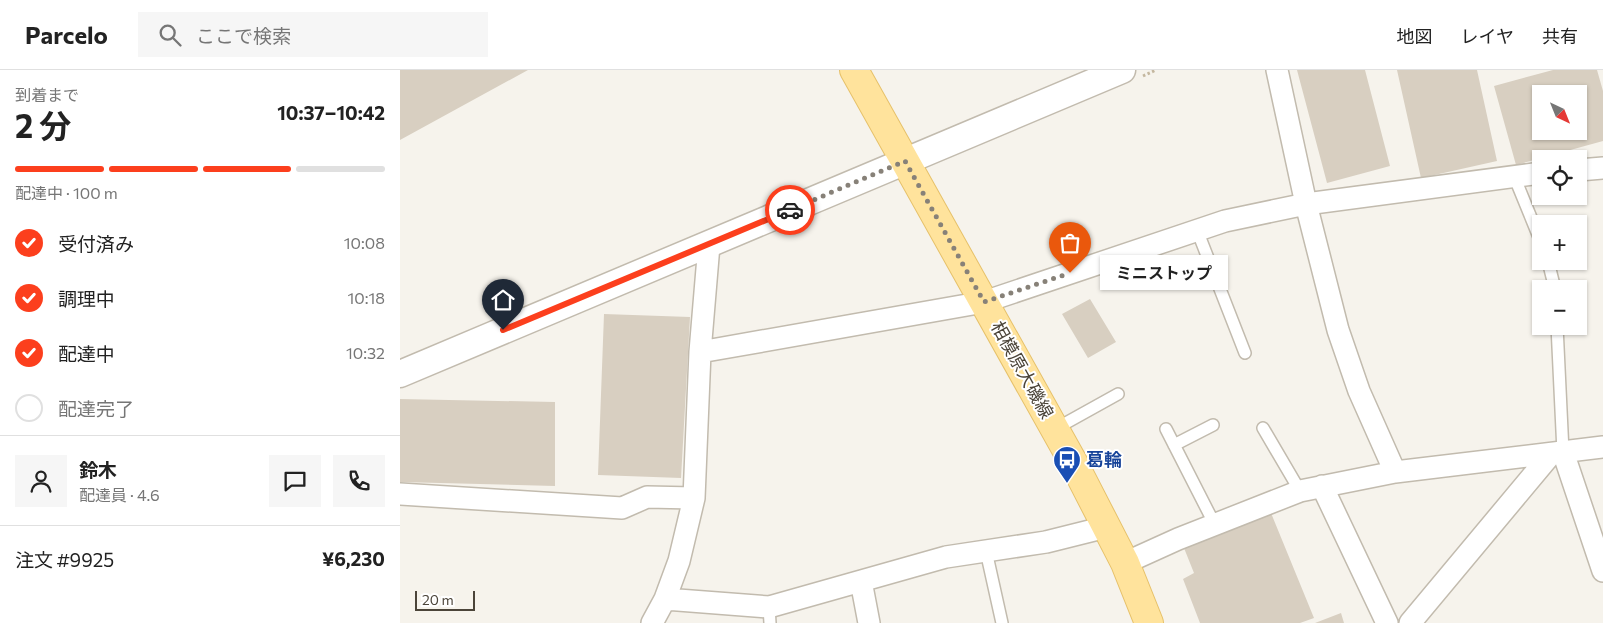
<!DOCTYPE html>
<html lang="ja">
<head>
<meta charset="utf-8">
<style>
	:root { --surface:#fff; --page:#f6f6f6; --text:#222; --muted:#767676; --line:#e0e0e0; --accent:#fc3f1d }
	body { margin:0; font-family:Commissioner,"Noto Sans JP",sans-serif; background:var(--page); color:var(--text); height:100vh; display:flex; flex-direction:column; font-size:19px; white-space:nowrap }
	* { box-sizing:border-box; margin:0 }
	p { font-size:16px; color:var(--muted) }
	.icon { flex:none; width:28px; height:28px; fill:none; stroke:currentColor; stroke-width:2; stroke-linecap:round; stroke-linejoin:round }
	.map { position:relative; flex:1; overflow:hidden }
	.side { display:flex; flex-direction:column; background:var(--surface); width:400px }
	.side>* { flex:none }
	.needle { width:32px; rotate:137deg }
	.tools { position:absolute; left:1132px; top:15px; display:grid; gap:10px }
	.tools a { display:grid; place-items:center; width:55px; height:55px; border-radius:0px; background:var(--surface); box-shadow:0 1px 4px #0004; font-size:25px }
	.scale { position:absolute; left:15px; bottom:12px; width:60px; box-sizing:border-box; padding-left:5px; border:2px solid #4b4439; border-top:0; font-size:14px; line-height:18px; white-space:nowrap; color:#4b4439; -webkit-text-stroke:4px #fff; paint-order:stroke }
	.pin { position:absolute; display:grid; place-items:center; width:42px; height:42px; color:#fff; margin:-51px -21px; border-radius:50% 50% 50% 0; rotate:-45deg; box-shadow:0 0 5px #0007 }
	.pin .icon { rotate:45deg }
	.courier { position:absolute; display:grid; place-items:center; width:50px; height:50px; margin:-25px; border:4px solid #fc3f1d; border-radius:50%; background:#fff; color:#222; box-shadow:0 1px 6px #0007 }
	.bubble { position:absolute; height:35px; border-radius:0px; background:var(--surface); box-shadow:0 1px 4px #0004; font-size:16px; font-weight:700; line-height:35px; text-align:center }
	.head em { font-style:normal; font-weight:700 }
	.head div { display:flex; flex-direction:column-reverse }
	.head { display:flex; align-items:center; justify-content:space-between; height:85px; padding:0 15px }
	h1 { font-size:32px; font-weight:700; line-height:38px }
	.bar { display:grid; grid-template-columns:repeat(4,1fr); gap:8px 5px; align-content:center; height:60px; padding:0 15px }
	.bar i { height:6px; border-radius:4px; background:var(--line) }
	.bar .selected { background:var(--accent) }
	.bar p { grid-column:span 4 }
	.line { display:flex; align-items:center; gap:12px; padding:0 15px; border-top:1px solid var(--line) }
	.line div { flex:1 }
	.round { display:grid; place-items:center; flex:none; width:52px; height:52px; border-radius:0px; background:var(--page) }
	ol { padding:0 15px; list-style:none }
	li { display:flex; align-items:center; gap:15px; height:55px }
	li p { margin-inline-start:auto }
	li .icon { padding:5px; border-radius:50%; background:var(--accent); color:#fff; stroke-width:4 }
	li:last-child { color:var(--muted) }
	li i { width:28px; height:28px; border:2px solid var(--line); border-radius:50% }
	header { display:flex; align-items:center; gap:30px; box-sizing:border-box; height:70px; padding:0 25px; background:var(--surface); border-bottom:1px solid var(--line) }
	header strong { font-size:24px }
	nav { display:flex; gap:28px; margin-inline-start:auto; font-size:18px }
	.search { width:350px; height:45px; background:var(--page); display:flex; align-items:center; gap:12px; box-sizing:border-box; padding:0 18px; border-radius:0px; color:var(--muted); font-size:19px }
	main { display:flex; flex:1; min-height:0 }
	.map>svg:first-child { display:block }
</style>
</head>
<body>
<header>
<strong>Parcelo</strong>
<div class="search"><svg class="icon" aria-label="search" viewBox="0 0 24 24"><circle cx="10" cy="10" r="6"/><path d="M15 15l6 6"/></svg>ここで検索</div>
<nav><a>地図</a><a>レイヤ</a><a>共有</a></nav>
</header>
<main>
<section class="side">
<div class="head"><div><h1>2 分</h1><p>到着まで</p></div><em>10:37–10:42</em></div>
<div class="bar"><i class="selected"></i><i class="selected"></i><i class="selected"></i><i></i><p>配達中 · 100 m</p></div>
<ol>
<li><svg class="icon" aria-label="check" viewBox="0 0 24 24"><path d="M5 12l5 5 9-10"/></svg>受付済み<p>10:08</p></li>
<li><svg class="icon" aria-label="check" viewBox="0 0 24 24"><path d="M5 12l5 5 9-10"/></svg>調理中<p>10:18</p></li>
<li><svg class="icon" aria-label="check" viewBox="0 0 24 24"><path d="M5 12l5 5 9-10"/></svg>配達中<p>10:32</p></li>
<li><i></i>配達完了</li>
</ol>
<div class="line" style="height:90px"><a class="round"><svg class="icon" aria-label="person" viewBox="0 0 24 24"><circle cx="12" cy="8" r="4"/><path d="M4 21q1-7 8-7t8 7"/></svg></a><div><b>鈴木</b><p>配達員 · 4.6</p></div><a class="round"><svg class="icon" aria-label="chat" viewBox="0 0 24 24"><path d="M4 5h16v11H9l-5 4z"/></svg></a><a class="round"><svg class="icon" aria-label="phone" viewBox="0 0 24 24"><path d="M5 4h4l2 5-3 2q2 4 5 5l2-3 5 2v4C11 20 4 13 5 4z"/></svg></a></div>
<div class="line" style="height:65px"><div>注文 #9925</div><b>¥6,230</b></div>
</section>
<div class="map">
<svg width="1203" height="553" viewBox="0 0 1203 553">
	<rect width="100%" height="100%" fill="#f6f3ec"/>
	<path fill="#d8cfc1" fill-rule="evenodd" d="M0,0H128L0,70Z
		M897,0H965L990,96L927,113Z
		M997,0H1077L1097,91L1021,108Z
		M1153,0H1197L1203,21V71L1116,95L1094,16ZM1141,24H1179V61H1141Z
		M690,229L716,272L688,288L662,244Z
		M204,244L290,247L281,408L198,405Z
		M0,329L155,332V416L0,412Z
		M871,443L914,548L900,553H800L783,509L794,503L784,478Z
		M941,543L944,553H915Z"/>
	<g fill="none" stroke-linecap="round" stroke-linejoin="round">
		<defs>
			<path id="service" d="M1114,106L1141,172
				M797,160L845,283
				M1148,191L1155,219
				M1157,256L1163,382
				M863,358L900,421
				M655,359L718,324
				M766,359L815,455
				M774,375L813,355
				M586,481L602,553
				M369,537L370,553"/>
			<path id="minor" d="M877,0L906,134L938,260L959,321L995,402
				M1179,100L1203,98
				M300,282L584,232L825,151L906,134L1141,103
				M1163,382L1203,501
				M922,416L987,553
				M0,424L222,438L247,427L294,428
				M725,493L778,469L900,421L995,402L1203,377
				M461,511L469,553
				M265,529L369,537L546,487L646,472L706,457
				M252,553L265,529L279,491L294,428L300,282L309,175
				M1010,553L1151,384"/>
			<path id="tertiary" d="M0,304L722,0"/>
			<path id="primary" d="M454,0L672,390L725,493L749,553"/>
		</defs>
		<use href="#service" stroke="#c2bbae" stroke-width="14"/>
		<use href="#minor" stroke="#c2bbae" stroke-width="24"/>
		<use href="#tertiary" stroke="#c2bbae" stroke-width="29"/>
		<use href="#primary" stroke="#e6c16a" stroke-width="30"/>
		<path stroke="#c4b79f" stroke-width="3" stroke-dasharray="2.5 2.5" stroke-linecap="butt" d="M743,6L756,0"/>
		<use href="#service" stroke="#fff" stroke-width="11"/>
		<use href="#minor" stroke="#fff" stroke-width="21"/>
		<use href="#tertiary" stroke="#fff" stroke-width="26"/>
		<use href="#primary" stroke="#ffe39c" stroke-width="28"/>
	</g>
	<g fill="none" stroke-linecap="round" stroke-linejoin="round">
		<path stroke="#878178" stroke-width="5" stroke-dasharray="0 9" d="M390,140L505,91L584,232L670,203"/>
		<path stroke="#fc3f1d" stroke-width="6" d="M103,260L390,140"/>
	</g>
	<defs>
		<symbol id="bus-pin" viewBox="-11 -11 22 30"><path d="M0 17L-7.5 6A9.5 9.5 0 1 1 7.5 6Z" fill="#1a4fb4" stroke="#fff"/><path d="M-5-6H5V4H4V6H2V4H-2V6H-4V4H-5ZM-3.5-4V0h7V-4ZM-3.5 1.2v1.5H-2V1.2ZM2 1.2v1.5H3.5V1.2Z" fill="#fff"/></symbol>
	</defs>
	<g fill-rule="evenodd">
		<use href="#bus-pin" x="651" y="374" width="32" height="43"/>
	</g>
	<g text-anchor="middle" stroke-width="4" stroke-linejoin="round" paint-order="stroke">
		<g font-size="18" fill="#4b4439" stroke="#fff">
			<text transform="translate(622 300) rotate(61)" y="6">相模原大磯線</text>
		</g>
		<g font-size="18" font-weight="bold" fill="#164399" stroke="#fff" text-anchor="start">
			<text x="686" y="396">葛輪</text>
		</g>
	</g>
</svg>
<div class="tools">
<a><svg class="needle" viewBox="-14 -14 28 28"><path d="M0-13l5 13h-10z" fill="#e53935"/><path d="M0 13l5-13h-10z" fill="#767676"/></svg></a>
<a><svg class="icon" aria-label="locate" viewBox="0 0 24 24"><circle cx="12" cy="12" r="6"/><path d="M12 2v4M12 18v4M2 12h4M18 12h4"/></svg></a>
<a>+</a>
<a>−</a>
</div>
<div class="scale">20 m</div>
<div class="pin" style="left:670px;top:203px;background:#ea580c"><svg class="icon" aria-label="bag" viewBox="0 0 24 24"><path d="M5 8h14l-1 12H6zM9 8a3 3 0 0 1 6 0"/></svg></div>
<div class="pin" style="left:103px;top:260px;background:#1f2937"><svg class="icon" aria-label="home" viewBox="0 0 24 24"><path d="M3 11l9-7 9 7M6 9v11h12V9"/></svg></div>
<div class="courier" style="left:390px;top:140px"><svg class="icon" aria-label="car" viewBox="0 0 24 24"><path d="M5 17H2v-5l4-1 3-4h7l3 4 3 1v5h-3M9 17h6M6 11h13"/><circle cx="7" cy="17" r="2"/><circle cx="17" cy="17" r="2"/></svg></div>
<div class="bubble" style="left:700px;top:185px;width:128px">ミニストップ</div>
</div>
</main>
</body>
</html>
